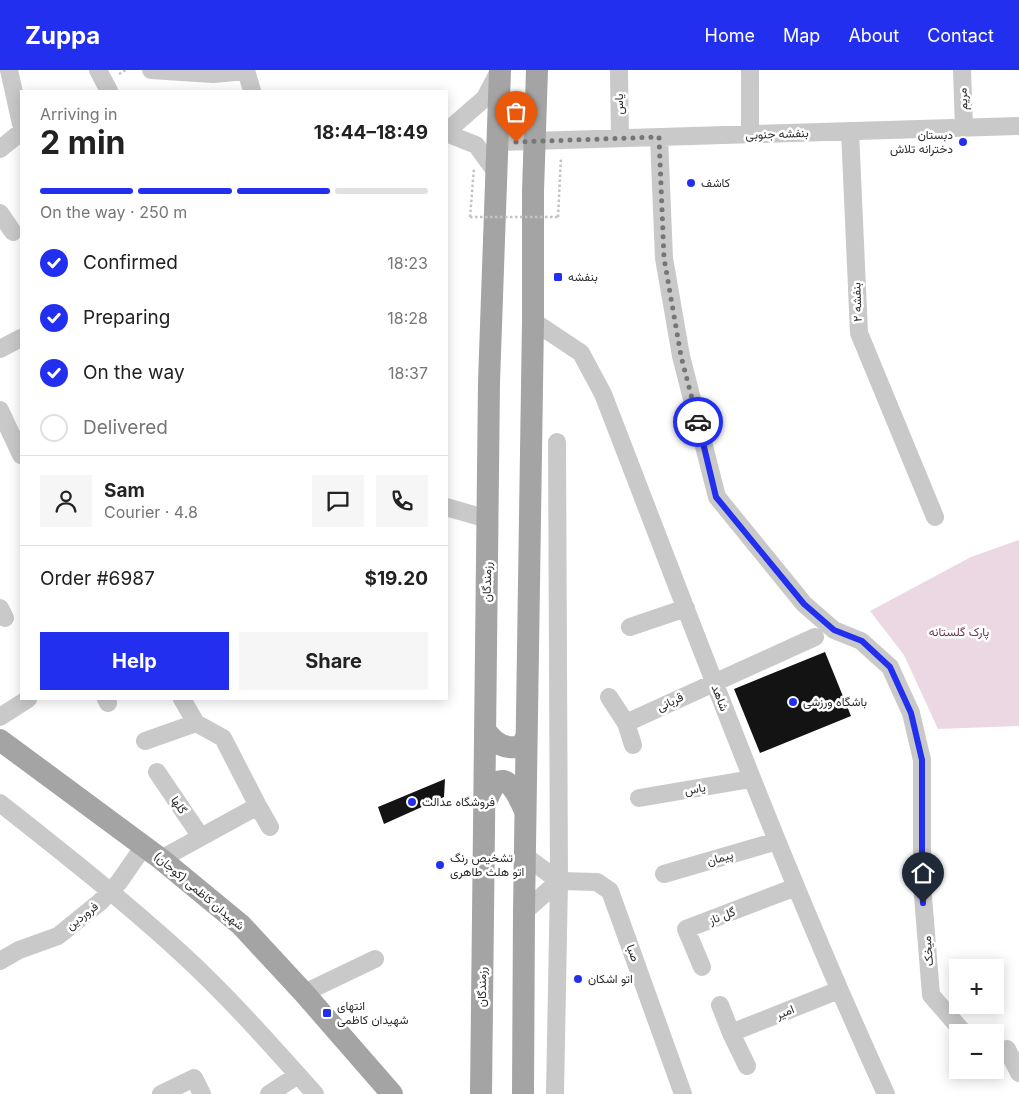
<!DOCTYPE html>
<html lang="en">
<head>
<meta charset="utf-8">
<style>
	:root { --surface:#fff; --page:#f6f6f6; --text:#222; --muted:#767676; --line:#e0e0e0; --accent:#232fee }
	body { margin:0; font-family:Inter,Vazirmatn,sans-serif; background:var(--page); color:var(--text); height:100vh; display:flex; flex-direction:column; font-size:19px; white-space:nowrap }
	* { box-sizing:border-box; margin:0 }
	p { font-size:16px; color:var(--muted) }
	.icon { flex:none; width:28px; height:28px; fill:none; stroke:currentColor; stroke-width:2; stroke-linecap:round; stroke-linejoin:round }
	.map { position:relative; flex:1; overflow:hidden }
	.panel { position:absolute; left:20px; top:20px; width:428px; height:610px; display:flex; flex-direction:column; background:var(--surface); border-radius:0px; box-shadow:0 2px 12px #0003 }
	.panel>* { flex:none }
	.buttons { position:absolute; left:949px; top:889px; display:grid; gap:10px }
	.buttons a { display:grid; place-items:center; width:55px; height:55px; border-radius:0px; background:var(--surface); box-shadow:0 2px 12px #0003; font-size:25px }
	.pin { position:absolute; display:grid; place-items:center; width:42px; height:42px; color:#fff; margin:-51px -21px; border-radius:50% 50% 50% 0; rotate:-45deg; box-shadow:0 0 5px #0007 }
	.pin .icon { rotate:45deg }
	.courier { position:absolute; display:grid; place-items:center; width:50px; height:50px; margin:-25px; border:4px solid #232fee; border-radius:50%; background:#fff; color:#222; box-shadow:0 1px 6px #0007 }
	.summary em { font-style:normal; font-weight:700 }
	.summary div { display:flex; flex-direction:column-reverse }
	.summary { display:flex; align-items:center; justify-content:space-between; height:85px; padding:0 20px }
	h1 { font-size:32px; font-weight:700; line-height:38px }
	.bar { display:grid; grid-template-columns:repeat(4,1fr); gap:8px 5px; align-content:center; height:60px; padding:0 20px }
	.bar i { height:6px; border-radius:4px; background:var(--line) }
	.bar .on { background:var(--accent) }
	.bar p { grid-column:span 4 }
	.line { display:flex; align-items:center; gap:12px; padding:0 20px; border-top:1px solid var(--line) }
	.line div { flex:1 }
	.round { display:grid; place-items:center; flex:none; width:52px; height:52px; border-radius:0px; background:var(--page) }
	ol { padding:0 20px; list-style:none }
	li { display:flex; align-items:center; gap:15px; height:55px }
	li p { margin-inline-start:auto }
	li .icon { padding:5px; border-radius:50%; background:var(--accent); color:#fff; stroke-width:4 }
	li:last-child { color:var(--muted) }
	li i { width:28px; height:28px; border:2px solid var(--line); border-radius:50% }
	.button { display:flex; gap:10px; margin-top:auto; padding:10px 20px }
	.button a { flex:1; height:58px; border-radius:0px; background:var(--accent); color:#fff; font-size:20px; font-weight:700; line-height:58px; text-align:center }
	.button a+a { background:var(--page); color:var(--text) }
	header { display:flex; align-items:center; gap:30px; box-sizing:border-box; height:70px; padding:0 25px; background:var(--accent); color:#fff }
	header strong { font-size:24px }
	nav { display:flex; gap:28px; margin-inline-start:auto; font-size:18px }
	.map>svg:first-child { display:block }
</style>
</head>
<body>
<header>
<strong>Zuppa</strong>
<nav><a>Home</a><a>Map</a><a>About</a><a>Contact</a></nav>
</header>
<div class="map">
<svg width="1019" height="1024" viewBox="0 0 1019 1024">
	<rect width="100%" height="100%" fill="#fff"/>
	<path fill="#ebd8e2" d="M1019,470V656L938,659L904,585L870,541L971,487Z"/>
	<path fill="#131313" d="M825,582L851,646L760,683L734,619Z
		M445,709L444,727L384,754L378,737Z"/>
	<g fill="none" stroke-linecap="round" stroke-linejoin="round">
		<path stroke="#c3c3c3" stroke-width="2.5" stroke-dasharray="2.5 2.5" stroke-linecap="butt" d="M119,4L126,0
			M470,147L474,98
			M558,147L561,87"/>
		<path stroke="#c9c9c9" stroke-width="18" d="M9,0L21,54
			M98,0L109,21
			M151,0L213,4L246,1
			M246,0L252,21
			M619,0L620,68
			M962,0L964,58
			M850,61L859,263L935,447
			M446,62L485,28L498,3
			M446,63L476,75L496,102
			M750,64V0
			M659,67L664,188L681,286L717,427L804,534L834,560L861,571L890,597L911,643L922,690V814L931,925L963,962
			M497,72L1019,56
			M0,79L21,62
			M0,143L13,162
			M533,251L581,283L603,324C694,559 781,795 886,1024
			M0,279L21,268
			M0,340L21,385
			M446,437L488,449
			M0,538L5,548
			M630,557L686,538
			M609,627L626,653L633,675
			M106,629L108,633
			M0,647L28,629
			M626,653L815,567
			M145,671L196,653
			M157,702L201,767
			M639,728L751,709
			M0,733C61,781 123,830 181,883C229,927 272,976 315,1024
			M258,736L270,757
			M525,786L559,811L597,812L610,821L683,1024
			M161,789L258,736L223,668L196,653L182,629
			M664,804L777,771
			M524,842L559,811
			M0,891L19,880L58,866L100,832L119,812L144,776
			M702,897L686,859L796,817
			M304,923L375,889
			M720,935L731,963L747,996
			M731,963L839,920
			M1007,979L1019,1003
			M161,1024L194,1008L202,1024
			M269,1024L298,1005
			M555,1024L559,811L557,372"/>
		<path stroke="#a4a4a4" stroke-width="22" d="M485,660C495,674 505,680 522,676L526,667
			M0,670L161,789L241,855L304,923L392,1024
			M484,736C487,730 490,723 493,717C507,697 521,732 525,741
			M481,1024L489,312L500,0
			M523,1024L524,842L533,251V121L537,0"/>
		<path stroke="#c3c3c3" stroke-width="2.5" stroke-dasharray="2.5 2.5" stroke-linecap="butt" d="M470,147H558"/>
	</g>
	<g fill="none" stroke-linecap="round" stroke-linejoin="round">
		<path stroke="#767676" stroke-width="5" stroke-dasharray="0 9" d="M516,72L659,67L664,188L681,286L698,352"/>
		<path stroke="#232fee" stroke-width="6" d="M698,352L716,427L804,534L834,560L862,571L890,597L911,643L922,690V814L923,833"/>
	</g>
	<g fill="#232fee" stroke="#fff" stroke-width="2">
		<circle cx="963" cy="72" r="5"/>
		<circle cx="691" cy="113" r="5"/>
		<rect x="553" y="202" width="10" height="10" rx="2.5"/>
		<circle cx="793" cy="632" r="5"/>
		<circle cx="412" cy="732" r="5"/>
		<circle cx="440" cy="795" r="5"/>
		<circle cx="578" cy="909" r="5"/>
		<rect x="322" y="938" width="10" height="10" rx="2.5"/>
	</g>
	<g text-anchor="middle" stroke-width="5" stroke-linejoin="round" paint-order="stroke">
		<g font-size="12" fill="#2c2c2c" stroke="#fff">
			<text transform="translate(963 29) rotate(-93)" y="4">مریم</text>
			<text transform="translate(619 34) rotate(-91)" y="4">یاس</text>
			<text transform="translate(777 64) rotate(-2)" y="4">بنفشه جنوبی</text>
			<text transform="translate(857 232) rotate(-92)" y="4">بنفشه ۲</text>
			<text transform="translate(487 512) rotate(-89)" y="4">رزمندگان</text>
			<text transform="translate(720 628) rotate(69)" y="4">شاهد</text>
			<text transform="translate(670 632) rotate(-25)" y="4">قربانی</text>
			<text transform="translate(695 719) rotate(-10)" y="4">یاس</text>
			<text transform="translate(179 735) rotate(56)" y="4">گلها</text>
			<text transform="translate(720 788) rotate(-16)" y="4">پیمان</text>
			<text transform="translate(199 821) rotate(40)" y="4">شهیدان کاظمی (کوجان)</text>
			<text transform="translate(82 846) rotate(-38)" y="4">فروردین</text>
			<text transform="translate(722 846) rotate(-21)" y="4">گل ناز</text>
			<text transform="translate(928 881) rotate(-95)" y="4">میخک</text>
			<text transform="translate(633 883) rotate(70)" y="4">صبا</text>
			<text transform="translate(482 917) rotate(-90)" y="4">رزمندگان</text>
			<text transform="translate(785 942) rotate(-22)" y="4">امیر</text>
		</g>
		<g font-size="12" fill="#2c2c2c" stroke="#fff" text-anchor="start">
			<text x="953" y="69" text-anchor="end">دبستان<tspan x="953" dy="14">دخترانه تلاش</tspan></text>
			<text x="701" y="117">کاشف</text>
			<text x="568" y="211">بنفشه</text>
			<text x="803" y="636">باشگاه ورزشی</text>
			<text x="422" y="736">فروشگاه عدالت</text>
			<text x="450" y="792">تشخیص رنگ<tspan x="450" dy="14">اتو هلث طاهری</tspan></text>
			<text x="588" y="913">اتو اشکان</text>
			<text x="337" y="940">انتهای<tspan x="337" dy="14">شهیدان کاظمی</tspan></text>
		</g>
		<g font-size="12" fill="#6a384e" stroke="#fff">
			<text x="959" y="566">پارک گلستانه</text>
		</g>
	</g>
</svg>
<div class="buttons">
<a>+</a>
<a>−</a>
</div>
<div class="pin" style="left:516px;top:72px;background:#ea580c"><svg class="icon" aria-label="bag" viewBox="0 0 24 24"><path d="M5 8h14l-1 12H6zM9 8a3 3 0 0 1 6 0"/></svg></div>
<div class="pin" style="left:923px;top:833px;background:#1f2937"><svg class="icon" aria-label="home" viewBox="0 0 24 24"><path d="M3 11l9-7 9 7M6 9v11h12V9"/></svg></div>
<div class="courier" style="left:698px;top:352px"><svg class="icon" aria-label="car" viewBox="0 0 24 24"><path d="M5 17H2v-5l4-1 3-4h7l3 4 3 1v5h-3M9 17h6M6 11h13"/><circle cx="7" cy="17" r="2"/><circle cx="17" cy="17" r="2"/></svg></div>
<section class="panel">
<div class="summary"><div><h1>2 min</h1><p>Arriving in</p></div><em>18:44–18:49</em></div>
<div class="bar"><i class="on"></i><i class="on"></i><i class="on"></i><i></i><p>On the way · 250 m</p></div>
<ol>
<li><svg class="icon" aria-label="check" viewBox="0 0 24 24"><path d="M5 12l5 5 9-10"/></svg>Confirmed<p>18:23</p></li>
<li><svg class="icon" aria-label="check" viewBox="0 0 24 24"><path d="M5 12l5 5 9-10"/></svg>Preparing<p>18:28</p></li>
<li><svg class="icon" aria-label="check" viewBox="0 0 24 24"><path d="M5 12l5 5 9-10"/></svg>On the way<p>18:37</p></li>
<li><i></i>Delivered</li>
</ol>
<div class="line" style="height:90px"><a class="round"><svg class="icon" aria-label="person" viewBox="0 0 24 24"><circle cx="12" cy="8" r="4"/><path d="M4 21q1-7 8-7t8 7"/></svg></a><div><b>Sam</b><p>Courier · 4.8</p></div><a class="round"><svg class="icon" aria-label="chat" viewBox="0 0 24 24"><path d="M4 5h16v11H9l-5 4z"/></svg></a><a class="round"><svg class="icon" aria-label="phone" viewBox="0 0 24 24"><path d="M5 4h4l2 5-3 2q2 4 5 5l2-3 5 2v4C11 20 4 13 5 4z"/></svg></a></div>
<div class="line" style="height:65px"><div>Order #6987</div><b>$19.20</b></div>
<div class="button"><a>Help</a><a>Share</a></div>
</section>
</div>
</body>
</html>
